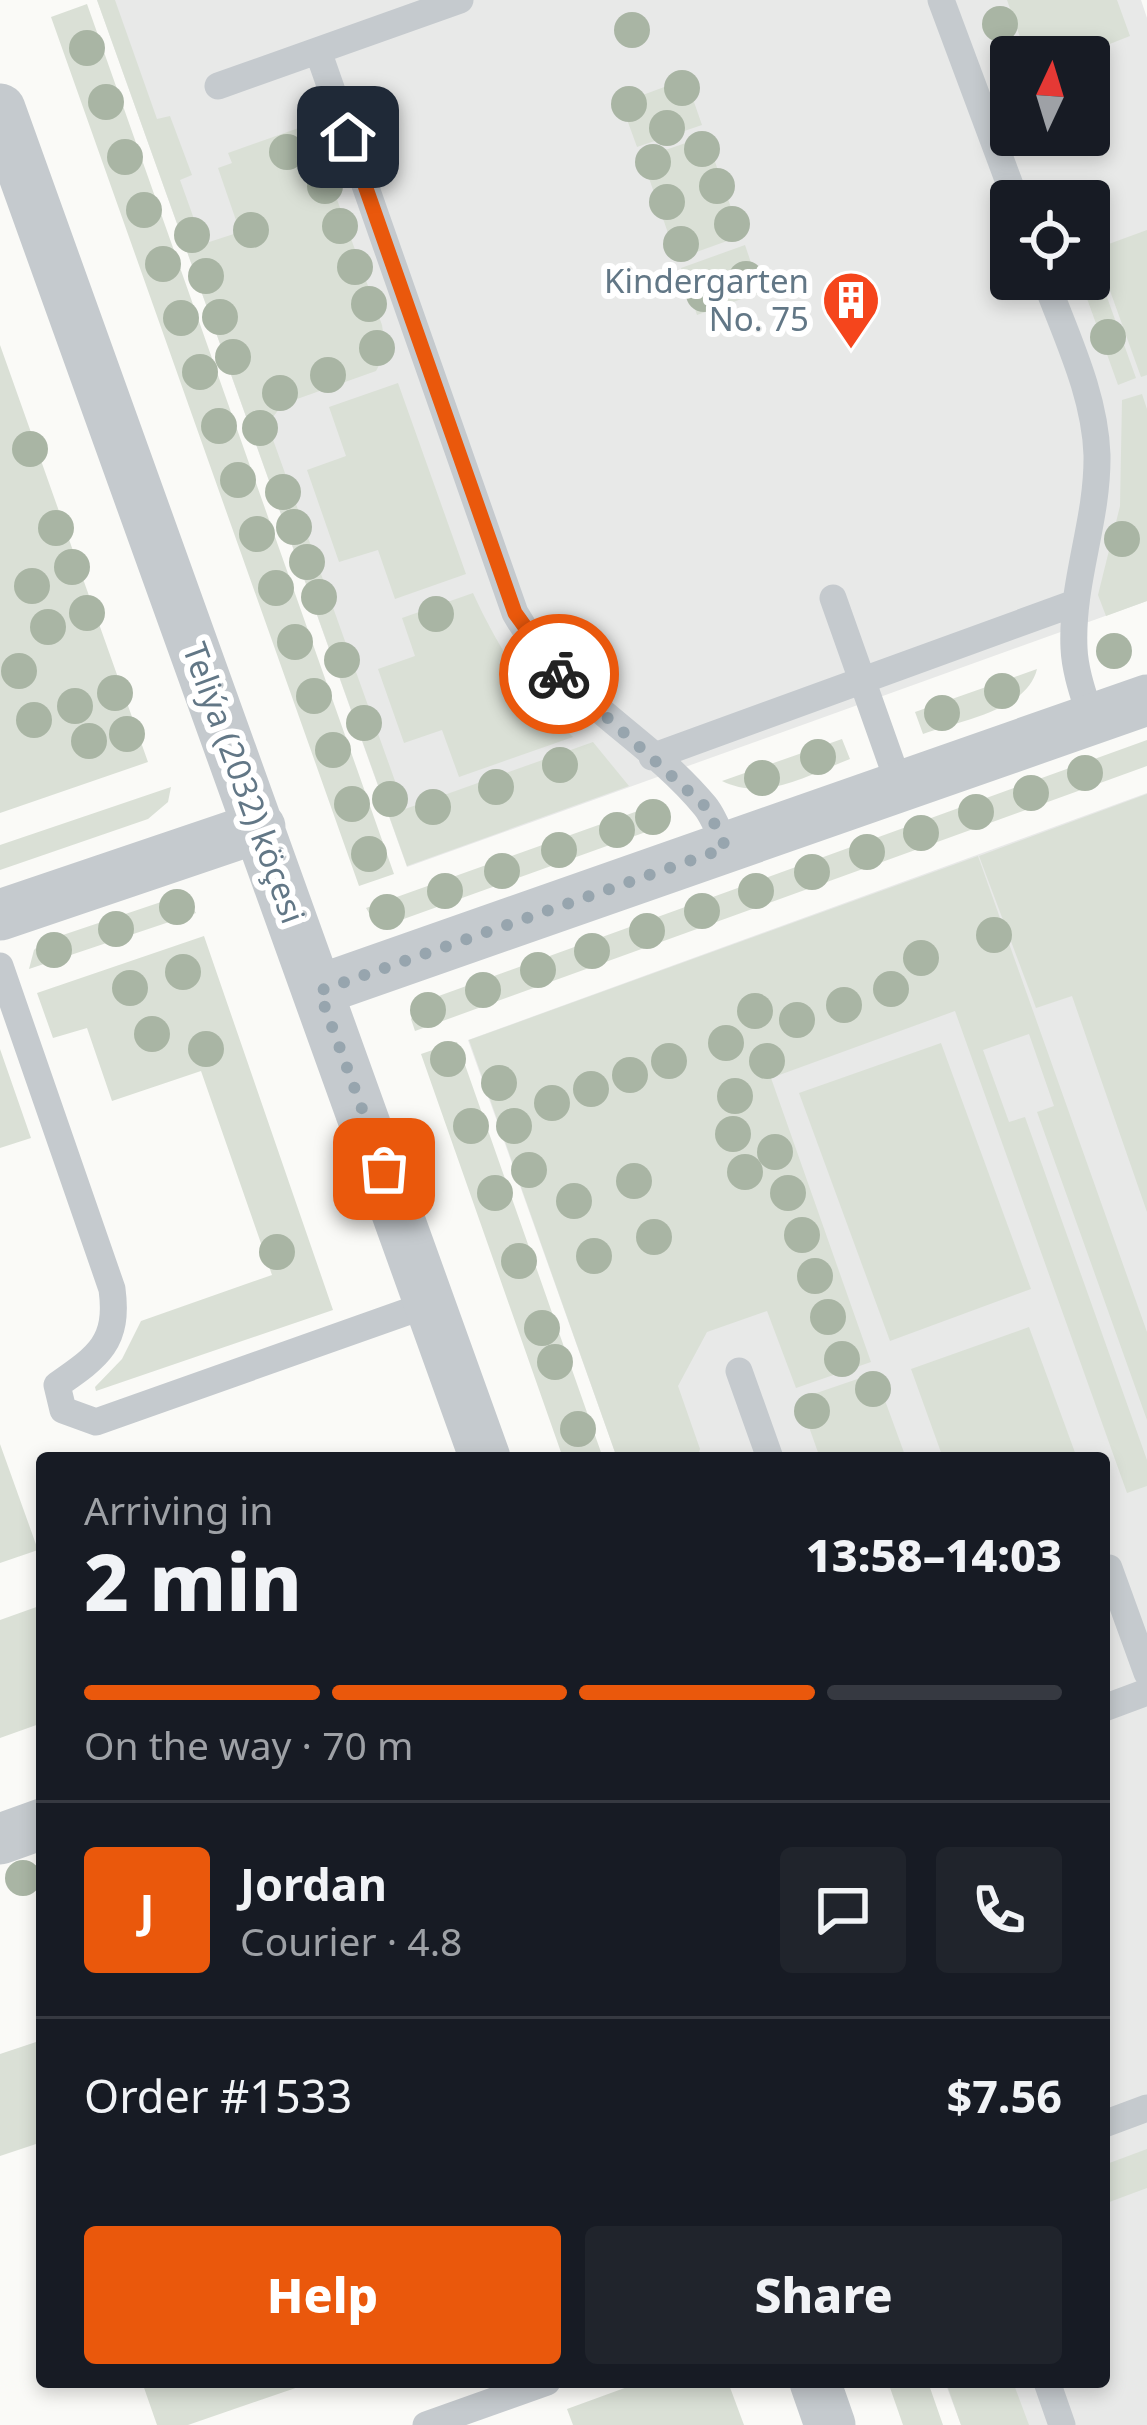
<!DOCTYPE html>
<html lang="en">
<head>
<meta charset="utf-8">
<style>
	:root { --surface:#171b24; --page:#20242c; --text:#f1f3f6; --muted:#9ea1a6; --line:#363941; --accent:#ea580c }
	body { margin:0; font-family:"Noto Sans",sans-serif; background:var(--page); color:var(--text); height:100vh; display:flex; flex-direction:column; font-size:45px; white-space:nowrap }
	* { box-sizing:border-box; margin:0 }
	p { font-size:39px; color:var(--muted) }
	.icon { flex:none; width:66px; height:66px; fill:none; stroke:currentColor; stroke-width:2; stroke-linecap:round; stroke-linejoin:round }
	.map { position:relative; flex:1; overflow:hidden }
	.details { position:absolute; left:36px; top:1452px; width:1074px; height:936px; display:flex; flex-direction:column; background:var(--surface); border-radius:12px; box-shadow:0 6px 18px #0003 }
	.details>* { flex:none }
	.needle { width:78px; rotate:4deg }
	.fabs { position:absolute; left:990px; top:36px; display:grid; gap:24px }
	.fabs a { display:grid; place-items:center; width:120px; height:120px; border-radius:12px; background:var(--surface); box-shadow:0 6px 18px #0003; font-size:60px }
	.pin { position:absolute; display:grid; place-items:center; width:102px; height:102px; color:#fff; margin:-51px; border-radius:24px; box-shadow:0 6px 18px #0006 }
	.courier { position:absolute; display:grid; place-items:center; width:120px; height:120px; margin:-60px; border:9px solid #ea580c; border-radius:50%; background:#fff; color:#222; box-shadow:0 3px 15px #0007 }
	.headline em { font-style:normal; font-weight:800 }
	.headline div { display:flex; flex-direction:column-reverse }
	.headline { display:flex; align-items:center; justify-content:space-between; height:204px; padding:0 48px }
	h1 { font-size:78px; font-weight:800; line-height:90px }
	.bar { display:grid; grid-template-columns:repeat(4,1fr); gap:18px 12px; align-content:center; height:144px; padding:0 48px }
	.bar i { height:15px; border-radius:9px; background:var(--line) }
	.bar .on { background:var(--accent) }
	.bar p { grid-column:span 4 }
	.line { display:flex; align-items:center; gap:30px; padding:0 48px; border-top:3px solid var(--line) }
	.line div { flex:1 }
	.round { display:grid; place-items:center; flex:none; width:126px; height:126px; border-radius:12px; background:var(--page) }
	.button { display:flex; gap:24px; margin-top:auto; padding:24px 48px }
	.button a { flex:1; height:138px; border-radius:12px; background:var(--accent); color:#fff; font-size:48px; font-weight:800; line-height:138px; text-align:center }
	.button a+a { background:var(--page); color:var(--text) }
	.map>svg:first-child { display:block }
</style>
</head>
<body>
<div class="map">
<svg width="1147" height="2425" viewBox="0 0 1147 2425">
	<rect width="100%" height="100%" fill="#fafaf7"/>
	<path fill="#e8e9e8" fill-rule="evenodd" d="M97,0H1141L1147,18V601L407,867ZM1011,57H1089V135H1011ZM1011,201H1089V279H1011Z
		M1147,793V2425H961L945,2382H1104V1458H617L468,1040Z"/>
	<path fill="#dae0d6" d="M97,0H115L157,119L170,116L192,175L180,180L203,244L240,232L218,168L232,163L228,153L310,124L382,325L386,352L376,371L283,404L273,417L271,434L405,809L593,742L629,786L407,866Z
		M1007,0H1117L1130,36L1092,51L1106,89L1089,94V57H1027Z
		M87,4L394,874L359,886L51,17Z
		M686,79L702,125L637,147L621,103Z
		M706,136L741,236L677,259L642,158Z
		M1147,230V375L1141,377L1095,249Z
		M745,245L761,292L697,315L681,268Z
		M1089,247L1136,378L1118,385L1080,279H1089Z
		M0,345L148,762L0,813Z
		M398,383L466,574L395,599L378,550L339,562L307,470L346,456L329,407Z
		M1142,394L1147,409V601L1106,616L1098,595L1120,506L1122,400Z
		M473,593C500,652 527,691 573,737L459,777L442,730L404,743L378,669L415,656L402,618Z
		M1037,669C1027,711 958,721 923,734L915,712Z
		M842,739L850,759C808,775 765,802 722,781Z
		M1147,740V766L415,1031L411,1019L422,1002Z
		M171,787L168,802L148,819L0,870V845Z
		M1147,794V1212L1072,996L1036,1008L979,856Z
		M663,802L666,818L657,828L387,925L375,923L366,908Z
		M978,856L1147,1332V1420L1037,1112L1054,1106L1029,1034L983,1050L1009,1122L1025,1117L1147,1460V1486L1127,1493L955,1011L771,1078L871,1362L796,1388L767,1311L707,1332L678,1386L700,1449L697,1458H617L469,1040Z
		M185,897L196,913L29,969L34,950L42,942L173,898Z
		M204,936L333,1310L96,1391L95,1387L122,1359L141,1321L272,1275L201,1071L112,1101L87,1028L53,1038L37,993Z
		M456,1042H457L603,1458H563L421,1054Z
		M941,1043L1031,1289L890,1341L799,1093Z
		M0,1049L31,1138L0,1148Z
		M1029,1327L1077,1458H943L911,1369Z
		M875,1373L906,1458H820L799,1399Z
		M0,1444L38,1550L0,1563Z
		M42,1605V1723L0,1738V1620Z
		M42,2040V2142L0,2156V2054Z
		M1147,2149V2188L1104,2204V2165Z
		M142,2382H313L188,2425H157Z
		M641,2382H728L744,2425H573L567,2409Z
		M888,2382H928L943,2425H903Z
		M946,2382H1013L1029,2425H961Z"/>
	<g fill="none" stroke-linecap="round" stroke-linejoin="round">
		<path stroke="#c5cace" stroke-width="27" d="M941,0L1016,201
			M318,51L515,613C565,701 644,733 705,806C714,817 720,834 726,848
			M218,86L460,0
			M1045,279C1066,336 1095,394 1097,455C1098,521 1071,582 1074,648C1075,672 1084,696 1091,719
			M833,598L900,787
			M652,757L1075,603
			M0,966L112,1289C119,1342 99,1356 57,1385L63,1410L96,1422L432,1303
			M739,1371L770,1458
			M1109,1568L1147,1673
			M1104,1708L1147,1692
			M1104,2124L1147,2108
			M1047,2382L1062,2425
			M426,2425L547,2382"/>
		<path stroke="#c5cace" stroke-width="51" d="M0,109L485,1458
			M0,915L260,827
			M319,990L1147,700
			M0,1839L42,1824
			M815,2382L830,2425"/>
	</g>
	<g fill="#a9b5a4">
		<circle cx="1000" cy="24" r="18"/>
		<circle cx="632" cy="30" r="18"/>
		<circle cx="87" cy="48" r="18"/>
		<circle cx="682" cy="88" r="18"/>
		<circle cx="106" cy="102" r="18"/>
		<circle cx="629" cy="104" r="18"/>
		<circle cx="667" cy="128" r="18"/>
		<circle cx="702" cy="149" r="18"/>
		<circle cx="287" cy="152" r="18"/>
		<circle cx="125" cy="157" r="18"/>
		<circle cx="653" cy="162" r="18"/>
		<circle cx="325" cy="186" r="18"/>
		<circle cx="717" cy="186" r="18"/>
		<circle cx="667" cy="202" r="18"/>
		<circle cx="144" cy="210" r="18"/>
		<circle cx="732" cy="224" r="18"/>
		<circle cx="340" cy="226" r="18"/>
		<circle cx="251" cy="230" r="18"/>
		<circle cx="192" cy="235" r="18"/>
		<circle cx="681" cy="244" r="18"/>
		<circle cx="163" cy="264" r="18"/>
		<circle cx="355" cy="267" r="18"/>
		<circle cx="206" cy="276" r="18"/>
		<circle cx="746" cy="279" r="18"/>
		<circle cx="704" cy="294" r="18"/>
		<circle cx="369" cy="304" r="18"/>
		<circle cx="220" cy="317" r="18"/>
		<circle cx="181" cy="318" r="18"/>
		<circle cx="1108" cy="337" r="18"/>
		<circle cx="377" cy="348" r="18"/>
		<circle cx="233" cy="357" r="18"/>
		<circle cx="200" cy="372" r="18"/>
		<circle cx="328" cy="375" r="18"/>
		<circle cx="280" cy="393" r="18"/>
		<circle cx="219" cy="426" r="18"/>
		<circle cx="260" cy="428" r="18"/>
		<circle cx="30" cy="449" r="18"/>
		<circle cx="238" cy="480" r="18"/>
		<circle cx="283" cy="492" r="18"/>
		<circle cx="294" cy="527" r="18"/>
		<circle cx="56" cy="528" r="18"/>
		<circle cx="257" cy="534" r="18"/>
		<circle cx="1122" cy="539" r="18"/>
		<circle cx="307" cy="562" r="18"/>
		<circle cx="72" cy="567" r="18"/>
		<circle cx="32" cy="586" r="18"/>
		<circle cx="276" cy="588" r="18"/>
		<circle cx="319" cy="597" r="18"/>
		<circle cx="87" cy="613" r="18"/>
		<circle cx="436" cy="614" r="18"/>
		<circle cx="48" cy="627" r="18"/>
		<circle cx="295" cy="642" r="18"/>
		<circle cx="1114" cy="651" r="18"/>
		<circle cx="342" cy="660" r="18"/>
		<circle cx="19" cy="671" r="18"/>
		<circle cx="1002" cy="691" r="18"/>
		<circle cx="115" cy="693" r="18"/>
		<circle cx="314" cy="696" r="18"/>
		<circle cx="75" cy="706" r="18"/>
		<circle cx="942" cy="713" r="18"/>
		<circle cx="34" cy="720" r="18"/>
		<circle cx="364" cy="723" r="18"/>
		<circle cx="127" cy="734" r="18"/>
		<circle cx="89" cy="741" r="18"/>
		<circle cx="333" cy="750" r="18"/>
		<circle cx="818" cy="757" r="18"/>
		<circle cx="560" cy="765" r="18"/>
		<circle cx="1085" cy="773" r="18"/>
		<circle cx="762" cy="778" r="18"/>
		<circle cx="496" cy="787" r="18"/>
		<circle cx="1031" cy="793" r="18"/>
		<circle cx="390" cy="799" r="18"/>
		<circle cx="352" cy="804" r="18"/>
		<circle cx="433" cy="807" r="18"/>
		<circle cx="976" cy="812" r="18"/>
		<circle cx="653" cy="817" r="18"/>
		<circle cx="617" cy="830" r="18"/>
		<circle cx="921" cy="833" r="18"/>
		<circle cx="559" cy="850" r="18"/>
		<circle cx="867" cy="852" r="18"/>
		<circle cx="369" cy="854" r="18"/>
		<circle cx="502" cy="871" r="18"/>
		<circle cx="812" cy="872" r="18"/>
		<circle cx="445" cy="891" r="18"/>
		<circle cx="756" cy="891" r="18"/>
		<circle cx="177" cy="907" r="18"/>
		<circle cx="702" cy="911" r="18"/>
		<circle cx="387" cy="912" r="18"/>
		<circle cx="116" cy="929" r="18"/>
		<circle cx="647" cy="931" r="18"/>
		<circle cx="994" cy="935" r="18"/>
		<circle cx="54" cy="950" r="18"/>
		<circle cx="592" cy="951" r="18"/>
		<circle cx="921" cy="958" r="18"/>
		<circle cx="538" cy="970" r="18"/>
		<circle cx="183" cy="972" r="18"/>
		<circle cx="130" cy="988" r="18"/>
		<circle cx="891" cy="989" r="18"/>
		<circle cx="483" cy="990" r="18"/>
		<circle cx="844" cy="1005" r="18"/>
		<circle cx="428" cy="1010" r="18"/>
		<circle cx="755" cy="1011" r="18"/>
		<circle cx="797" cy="1020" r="18"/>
		<circle cx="152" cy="1034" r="18"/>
		<circle cx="726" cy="1043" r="18"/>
		<circle cx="206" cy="1049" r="18"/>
		<circle cx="448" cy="1059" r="18"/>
		<circle cx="669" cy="1061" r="18"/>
		<circle cx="767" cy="1061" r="18"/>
		<circle cx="630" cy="1075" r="18"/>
		<circle cx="499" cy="1083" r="18"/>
		<circle cx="591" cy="1089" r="18"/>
		<circle cx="735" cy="1096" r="18"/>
		<circle cx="552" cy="1103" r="18"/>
		<circle cx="471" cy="1126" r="18"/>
		<circle cx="514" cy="1126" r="18"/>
		<circle cx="733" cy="1134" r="18"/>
		<circle cx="775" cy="1152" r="18"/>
		<circle cx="529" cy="1170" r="18"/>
		<circle cx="745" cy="1172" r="18"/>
		<circle cx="634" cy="1181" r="18"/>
		<circle cx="495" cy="1193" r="18"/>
		<circle cx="788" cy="1193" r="18"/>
		<circle cx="574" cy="1201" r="18"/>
		<circle cx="802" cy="1235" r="18"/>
		<circle cx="654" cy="1237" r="18"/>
		<circle cx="277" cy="1252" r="18"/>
		<circle cx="594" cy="1256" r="18"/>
		<circle cx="519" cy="1261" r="18"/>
		<circle cx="815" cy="1276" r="18"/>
		<circle cx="828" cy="1317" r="18"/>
		<circle cx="542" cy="1328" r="18"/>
		<circle cx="842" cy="1359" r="18"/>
		<circle cx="555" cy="1362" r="18"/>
		<circle cx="873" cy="1389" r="18"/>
		<circle cx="812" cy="1411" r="18"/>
		<circle cx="578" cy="1429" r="18"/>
		<circle cx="23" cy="1878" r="18"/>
	</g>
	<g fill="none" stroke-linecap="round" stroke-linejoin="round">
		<path stroke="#97a5ae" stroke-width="12" stroke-dasharray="0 21.6" d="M384,1169L319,991L726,848L707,808L559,674"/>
		<path stroke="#ea580c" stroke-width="15" d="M348,137L515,613L559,674"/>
	</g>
	<defs>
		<symbol id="building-pin" viewBox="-11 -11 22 30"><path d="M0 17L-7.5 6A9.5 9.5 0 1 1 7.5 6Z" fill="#f5451c" stroke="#fff"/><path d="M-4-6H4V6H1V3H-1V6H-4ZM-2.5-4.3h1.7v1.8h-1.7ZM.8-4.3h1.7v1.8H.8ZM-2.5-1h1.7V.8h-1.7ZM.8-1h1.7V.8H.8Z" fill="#fff"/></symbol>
	</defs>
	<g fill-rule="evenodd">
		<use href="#building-pin" x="818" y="267" width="66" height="90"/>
	</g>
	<g text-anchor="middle" stroke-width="12" stroke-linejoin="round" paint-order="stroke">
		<g font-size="33" fill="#627786" stroke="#fff" text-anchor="end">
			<text x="809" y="293">Kindergarten<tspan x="809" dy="38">No. 75</tspan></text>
		</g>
		<g font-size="33" fill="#627786" stroke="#fff">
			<text transform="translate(244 783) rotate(70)" y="12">Teliýa (2032) köçesi</text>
		</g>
	</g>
</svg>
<div class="fabs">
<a><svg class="needle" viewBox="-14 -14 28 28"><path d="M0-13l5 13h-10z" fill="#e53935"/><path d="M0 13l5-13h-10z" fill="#9ea1a6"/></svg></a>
<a><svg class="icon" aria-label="locate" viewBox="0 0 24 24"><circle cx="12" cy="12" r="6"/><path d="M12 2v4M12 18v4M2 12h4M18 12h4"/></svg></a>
</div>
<div class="pin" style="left:384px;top:1169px;background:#ea580c"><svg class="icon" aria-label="bag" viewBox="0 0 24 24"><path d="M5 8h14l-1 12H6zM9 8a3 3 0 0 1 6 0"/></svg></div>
<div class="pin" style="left:348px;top:137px;background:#1f2937"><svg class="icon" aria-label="home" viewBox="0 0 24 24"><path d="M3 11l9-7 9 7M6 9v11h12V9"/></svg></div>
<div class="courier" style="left:559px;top:674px"><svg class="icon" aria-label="bike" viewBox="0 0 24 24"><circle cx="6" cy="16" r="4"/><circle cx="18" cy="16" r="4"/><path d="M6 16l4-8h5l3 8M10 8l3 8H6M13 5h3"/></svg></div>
<section class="details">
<div class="headline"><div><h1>2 min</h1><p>Arriving in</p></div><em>13:58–14:03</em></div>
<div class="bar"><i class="on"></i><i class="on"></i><i class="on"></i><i></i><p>On the way · 70 m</p></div>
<div class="line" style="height:216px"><b class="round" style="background:var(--accent);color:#fff">J</b><div><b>Jordan</b><p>Courier · 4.8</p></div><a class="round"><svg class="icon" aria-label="chat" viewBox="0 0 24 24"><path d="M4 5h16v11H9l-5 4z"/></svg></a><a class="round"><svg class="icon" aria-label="phone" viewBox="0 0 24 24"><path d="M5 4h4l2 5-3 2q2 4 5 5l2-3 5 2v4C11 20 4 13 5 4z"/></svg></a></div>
<div class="line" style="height:156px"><div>Order #1533</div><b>$7.56</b></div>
<div class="button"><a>Help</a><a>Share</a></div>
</section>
</div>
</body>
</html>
